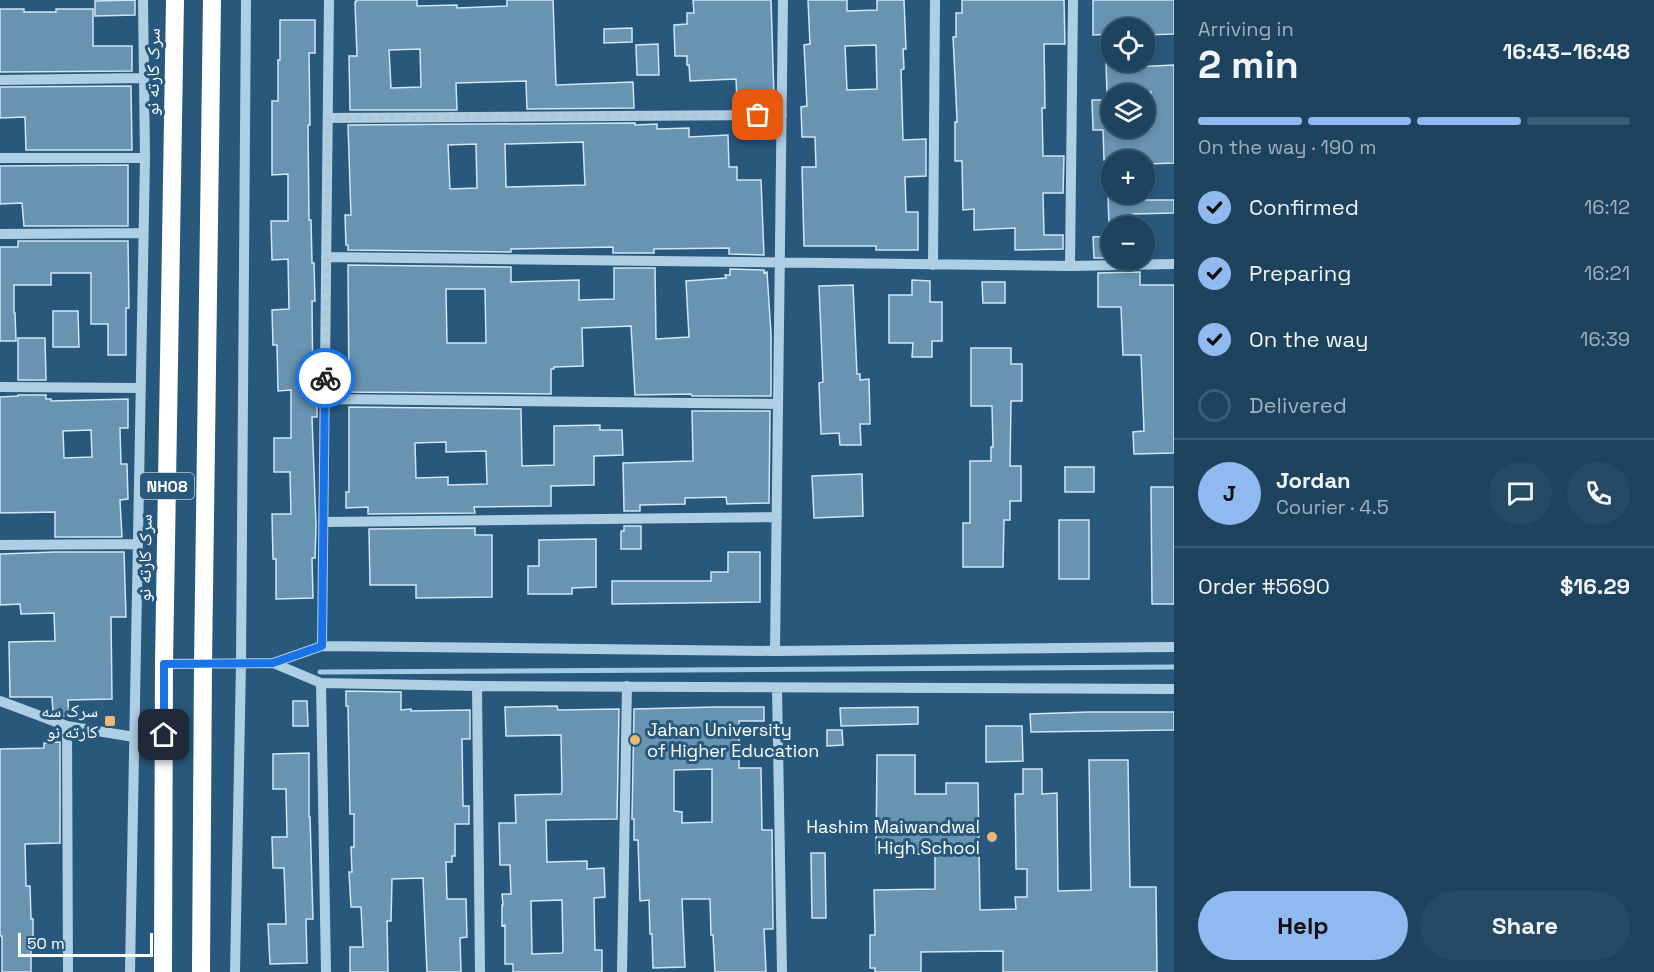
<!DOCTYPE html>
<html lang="en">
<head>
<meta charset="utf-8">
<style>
	:root { --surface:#1e435e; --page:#264a64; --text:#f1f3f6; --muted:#a1b0bc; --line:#3c5c73; --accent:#90b9f0 }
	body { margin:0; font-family:"Space Grotesk","Noto Naskh Arabic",sans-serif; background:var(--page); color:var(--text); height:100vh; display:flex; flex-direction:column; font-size:22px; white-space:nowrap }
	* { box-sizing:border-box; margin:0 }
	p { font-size:20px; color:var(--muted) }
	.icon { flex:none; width:33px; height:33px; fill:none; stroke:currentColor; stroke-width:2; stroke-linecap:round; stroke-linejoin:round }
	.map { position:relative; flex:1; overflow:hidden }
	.drawer { display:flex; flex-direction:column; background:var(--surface); width:480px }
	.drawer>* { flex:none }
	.fabs { position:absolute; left:1101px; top:18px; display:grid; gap:12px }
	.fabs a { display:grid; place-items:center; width:54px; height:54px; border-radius:50%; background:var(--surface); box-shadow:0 3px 9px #0003,0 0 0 2px var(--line); font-size:30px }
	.scale { position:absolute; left:18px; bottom:15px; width:135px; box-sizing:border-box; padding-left:6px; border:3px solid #fff; border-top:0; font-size:16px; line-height:21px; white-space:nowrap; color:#fff; -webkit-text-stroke:4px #28597d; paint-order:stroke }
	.pin { position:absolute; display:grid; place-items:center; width:51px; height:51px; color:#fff; margin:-26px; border-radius:12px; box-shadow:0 3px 9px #0006 }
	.courier { position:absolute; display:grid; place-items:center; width:60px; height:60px; margin:-30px; border:4px solid #1a73e8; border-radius:50%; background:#fff; color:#222; box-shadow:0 2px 8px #0007 }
	.headline em { font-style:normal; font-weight:600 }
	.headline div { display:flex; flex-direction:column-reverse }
	.headline { display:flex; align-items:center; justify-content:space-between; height:102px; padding:0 24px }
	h1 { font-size:39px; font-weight:600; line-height:45px }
	.bar { display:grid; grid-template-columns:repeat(4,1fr); gap:9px 6px; align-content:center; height:72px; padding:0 24px }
	.bar i { height:8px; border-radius:4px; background:var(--line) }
	.bar .on { background:var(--accent) }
	.bar p { grid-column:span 4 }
	.line { display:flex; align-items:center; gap:15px; padding:0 24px; border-top:2px solid var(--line) }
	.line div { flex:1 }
	.round { display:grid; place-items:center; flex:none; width:63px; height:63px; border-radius:32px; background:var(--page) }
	ol { padding:0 24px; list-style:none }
	li { display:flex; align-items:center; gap:18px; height:66px }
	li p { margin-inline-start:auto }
	li .icon { padding:6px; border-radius:50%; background:var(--accent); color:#111; stroke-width:4 }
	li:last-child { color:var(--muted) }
	li i { width:33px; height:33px; border:3px solid var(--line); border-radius:50% }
	.cta { display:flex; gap:12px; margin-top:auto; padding:12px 24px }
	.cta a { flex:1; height:69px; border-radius:36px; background:var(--accent); color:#111; font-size:24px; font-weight:600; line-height:69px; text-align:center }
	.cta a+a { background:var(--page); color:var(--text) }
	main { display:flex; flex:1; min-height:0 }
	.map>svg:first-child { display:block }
</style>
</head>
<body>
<main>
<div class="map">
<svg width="1174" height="972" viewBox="0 0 1174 972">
	<rect width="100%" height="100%" fill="#28597d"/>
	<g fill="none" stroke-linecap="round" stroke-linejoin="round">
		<path stroke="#a2cae5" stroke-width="5" d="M320,672L1174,667"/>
	</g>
	<path fill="#6893b1" stroke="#d0e5f4" stroke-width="1.5" fill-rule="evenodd" d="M135,0V15L95,16V1Z
		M356,0H417V6L457,5V8L507,6V0H553L556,85L633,82L634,108L527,109L526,81L456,83L457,110H350L349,56H357L355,2H356ZM420,49L421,87L391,88L389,50Z
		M693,0H771L774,97L737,99L736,79L690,81L689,65H687V56H675L674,25L687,24V13H694Z
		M808,0H847V11L877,10V0H904L906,49H903L904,69L901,70L903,140L926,139V176L905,177L906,212H918V250H876V246H804L802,167H816L815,137H802L801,107L807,106L804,45L810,44ZM876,45L877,89L847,90L845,46Z
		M962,0H1064L1065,44H1044L1045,108H1042L1043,156H1064L1063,193H1043L1044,235H1063V249L1015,250V228L974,230V209L963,210L962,161H955V122H957L956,97L953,37H956V13H962Z
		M1093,0H1174V34L1144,35V28H1112V34L1093,35Z
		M0,9H24V12H56V9H93V46H132V71L0,72Z
		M280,20H315V53H309L310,125H308L309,220H311L312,263H314L315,301H312L313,396H317V417H312L316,526L315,558H312L313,598L276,599V559H273L272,514H291L290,472H274V438H291V390L278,391L277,345H273L272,310L289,309L288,259L272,260L271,221H288V174L272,175V101H278V60H280Z
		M632,28V42L604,43V29Z
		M658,44L659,75H637L636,45Z
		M1106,62H1134V67L1174,65V163L1147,164V160H1104L1103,130H1093L1092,100H1112V128H1151V92L1107,93Z
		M131,86L132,150H26L25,117L0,118V87Z
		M635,123V125L657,124V129L689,128V137L728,135L729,167H737V180H761L764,255L729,254V248L654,249V253H613V247L511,249V252L348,250V245H346L345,215H351L348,125ZM583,142L585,185L506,187L505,144ZM476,144L477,188L450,189L448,145Z
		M128,165V226H24L22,203L0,204V166Z
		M1141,196L1142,200H1174V213L1133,214L1134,226H1109L1108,197Z
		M1112,236V258H1094L1093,237Z
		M18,241H128L129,308H126V355H108V324H91V273H51V285H14V313H15L16,341H0V247H18Z
		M348,265L511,267V282L579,280V300L614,299V268H655L656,339L689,337L686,281L726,278L725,275H730V269L764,270V273L767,272L771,334V396H692L691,394L635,395L631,326L582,328L583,366L554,367V369H551V394L349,392ZM446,289H485L486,343H447Z
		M1140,272V285H1174V453L1134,454L1133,432L1144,431L1141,355H1123L1121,307H1098V273Z
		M912,280L930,281V302H942V341H932V357H912L913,343H889V295H912Z
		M982,282H1005V303H983Z
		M853,285L857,374H860V380L869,379L870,424H860L861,445H840L839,433L821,434L819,383L823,382L819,286Z
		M53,311H78L79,347H53Z
		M18,338H45L46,380H18Z
		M971,348H1011V364H1022V401H1011L1010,466H1021V501H1010V520H1004L1003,567H963V523H970V461H991V447H993L992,406H971Z
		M18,395H46V399H51V401L128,399V428H120L121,464H127L128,499L120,500L122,537H55V512L0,513V397L18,396ZM91,430L92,457L64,458L63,431Z
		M349,407L521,409L522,466L554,465V426L600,425V430H622L623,455L594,456V485L551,486V506L474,507L475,513L368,514V507L346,508V492H349ZM446,442V452L486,451L487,484L448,485V477L416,478L415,443Z
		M692,411H770L769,503L727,504L726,497L685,498V504L640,505V511H624L623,463L693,461Z
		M1065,467H1094V492H1065Z
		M862,474L863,516L814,518L812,476Z
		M1151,487H1174V604H1152Z
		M1059,520H1089V579H1059Z
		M624,526H641V549H621V531H624Z
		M475,528V535H492V597L416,598V585H370L369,529Z
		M596,539V587L572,588V594H528V566H539V540Z
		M55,552H124L126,617H111L112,699L68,700L69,717L53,713L52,697H10L9,642L55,641L54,613L21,614L20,604L0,605V554Z
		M728,552H760V602L612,604V581H711V572H728Z
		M346,691L401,692V710L411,709V711L470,710V739H462L463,806H469V824H455V856H452V862H446L447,899H466L467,937L460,938L461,972H427L423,878L392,879L391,921H387L388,972H350V947H363L361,907H351L349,872H352L351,847H354V814H350L348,706H346Z
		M293,701H307L308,726H293Z
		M557,706L558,710L619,709L617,819L546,820L547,862L587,861V869L604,868L605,897L594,898L595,950H602V972H513V964H505V925L502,926V905H503L502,894H511L510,865H500L499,823H516L515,795L561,794L562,791L561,735L506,736L505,707ZM562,900L563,951L562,953L532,954L531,901Z
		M715,707H764V721H739V768H761L762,830H772L773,929H764L766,972H715L713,935H711L710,899H682L685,967L653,968L652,934H650L649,900L640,901L638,840H634V819H632L634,709ZM712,769V822L682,823V812L674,811V770Z
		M918,707V724L841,726L840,708Z
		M1089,712H1174V730L1031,732L1030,714Z
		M986,726H1022L1023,761L986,762Z
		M827,730H842L843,745L827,746Z
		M60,742V843L25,844L26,886H30L31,919H33V947H31V972H2V936H0V749L44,748V743Z
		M309,753V817H310L313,919H306L307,963L270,964L268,924H286L284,868H273L272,837H287L286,789H273V754Z
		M877,755H915V794H946V783H978L980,910L1016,909L1015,897H1027V869H1016L1015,794H1023V769H1042V794L1057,793L1058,891L1091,890L1089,760H1128L1130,887H1156L1157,972H1003V951L921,952V972H875V968H870V935H875L874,890L935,889V854H876Z
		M811,853H825L826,918H812Z"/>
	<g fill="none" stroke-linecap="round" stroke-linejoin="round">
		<path stroke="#aecee4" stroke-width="10" d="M0,80L144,78
			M328,118L782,115
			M0,158H145
			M0,234L143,233
			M326,257L1070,266L1174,264
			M933,265L935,0
			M1070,266L1073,0
			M0,387L140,388
			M325,399L778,404
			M323,522L777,517
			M0,545L137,544
			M322,646L329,0
			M775,651L783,0
			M273,663L321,683L477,686L1174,689
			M164,664L273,663L322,646L775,651L1174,647
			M321,683L326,972
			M477,686L480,972
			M777,688L782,972
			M0,701L67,726L134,737
			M67,726L68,972
			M130,972L145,158L143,0
			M235,972L241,663L246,0
			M622,972L627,686"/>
		<path stroke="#fff" stroke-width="18" d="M163,972L164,664L175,0
			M201,972L203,664L212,0"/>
	</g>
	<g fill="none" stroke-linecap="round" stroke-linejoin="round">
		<path stroke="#b4c5d2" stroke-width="6" stroke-dasharray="0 10.8" d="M325,378L328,118L758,115"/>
		<path stroke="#1a73e8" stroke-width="8" d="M164,735V664L273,663L322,646L325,378"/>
	</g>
	<g fill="#ecb874" stroke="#28597d" stroke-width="2">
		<rect x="104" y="715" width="12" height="12" rx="3"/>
		<circle cx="635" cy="740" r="6"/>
		<circle cx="992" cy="837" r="6"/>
	</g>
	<g text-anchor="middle" stroke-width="6" stroke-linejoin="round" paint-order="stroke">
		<rect fill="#28597d" stroke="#becdd8" stroke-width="1.5" x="140" y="473" width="54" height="26" rx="4.5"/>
		<g font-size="16" font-weight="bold" fill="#fff">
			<text x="167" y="492">NH08</text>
		</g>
		<g font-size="18" fill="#fff" stroke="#28597d">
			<text transform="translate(153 72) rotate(-89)" y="6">سرک کارته نو</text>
			<text transform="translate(145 558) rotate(-89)" y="6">سرک کارته نو</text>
		</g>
		<g font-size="18" fill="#fff" stroke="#28597d" text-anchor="end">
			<text x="98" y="717">سرک سه<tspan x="98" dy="21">کارته نو</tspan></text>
			<text x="647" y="736" text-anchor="start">Jahan University<tspan x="647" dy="21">of Higher Education</tspan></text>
			<text x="980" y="833">Hashim Maiwandwal<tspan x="980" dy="21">High School</tspan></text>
		</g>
	</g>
</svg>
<div class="fabs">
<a><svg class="icon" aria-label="locate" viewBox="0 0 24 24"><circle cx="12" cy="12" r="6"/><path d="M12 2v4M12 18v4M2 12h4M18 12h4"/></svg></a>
<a><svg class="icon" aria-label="layers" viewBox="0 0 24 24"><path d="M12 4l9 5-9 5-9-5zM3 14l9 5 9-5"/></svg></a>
<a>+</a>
<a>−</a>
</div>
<div class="scale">50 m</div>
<div class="pin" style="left:758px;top:115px;background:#ea580c"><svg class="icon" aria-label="bag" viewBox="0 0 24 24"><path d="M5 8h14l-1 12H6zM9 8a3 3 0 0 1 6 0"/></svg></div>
<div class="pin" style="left:164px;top:735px;background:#1f2937"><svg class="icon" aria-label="home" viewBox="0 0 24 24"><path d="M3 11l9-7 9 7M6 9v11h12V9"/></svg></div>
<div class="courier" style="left:325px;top:378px"><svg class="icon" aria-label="bike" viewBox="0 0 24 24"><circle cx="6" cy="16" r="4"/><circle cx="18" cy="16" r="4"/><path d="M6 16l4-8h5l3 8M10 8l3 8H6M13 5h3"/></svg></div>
</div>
<section class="drawer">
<div class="headline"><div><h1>2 min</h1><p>Arriving in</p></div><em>16:43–16:48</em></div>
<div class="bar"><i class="on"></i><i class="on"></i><i class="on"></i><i></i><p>On the way · 190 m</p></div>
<ol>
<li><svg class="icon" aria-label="check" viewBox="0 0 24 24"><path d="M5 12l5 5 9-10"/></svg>Confirmed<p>16:12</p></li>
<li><svg class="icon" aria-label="check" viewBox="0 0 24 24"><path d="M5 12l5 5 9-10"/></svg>Preparing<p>16:21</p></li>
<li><svg class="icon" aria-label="check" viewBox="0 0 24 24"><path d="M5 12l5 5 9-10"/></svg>On the way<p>16:39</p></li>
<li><i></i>Delivered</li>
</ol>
<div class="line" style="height:108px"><b class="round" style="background:var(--accent);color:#111">J</b><div><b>Jordan</b><p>Courier · 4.5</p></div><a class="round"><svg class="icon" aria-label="chat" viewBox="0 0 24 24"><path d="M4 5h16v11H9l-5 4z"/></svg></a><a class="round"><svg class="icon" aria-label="phone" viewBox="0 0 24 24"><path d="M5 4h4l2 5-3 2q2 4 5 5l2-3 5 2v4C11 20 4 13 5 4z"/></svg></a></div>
<div class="line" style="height:78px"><div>Order #5690</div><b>$16.29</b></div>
<div class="cta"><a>Help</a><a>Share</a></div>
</section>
</main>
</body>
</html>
